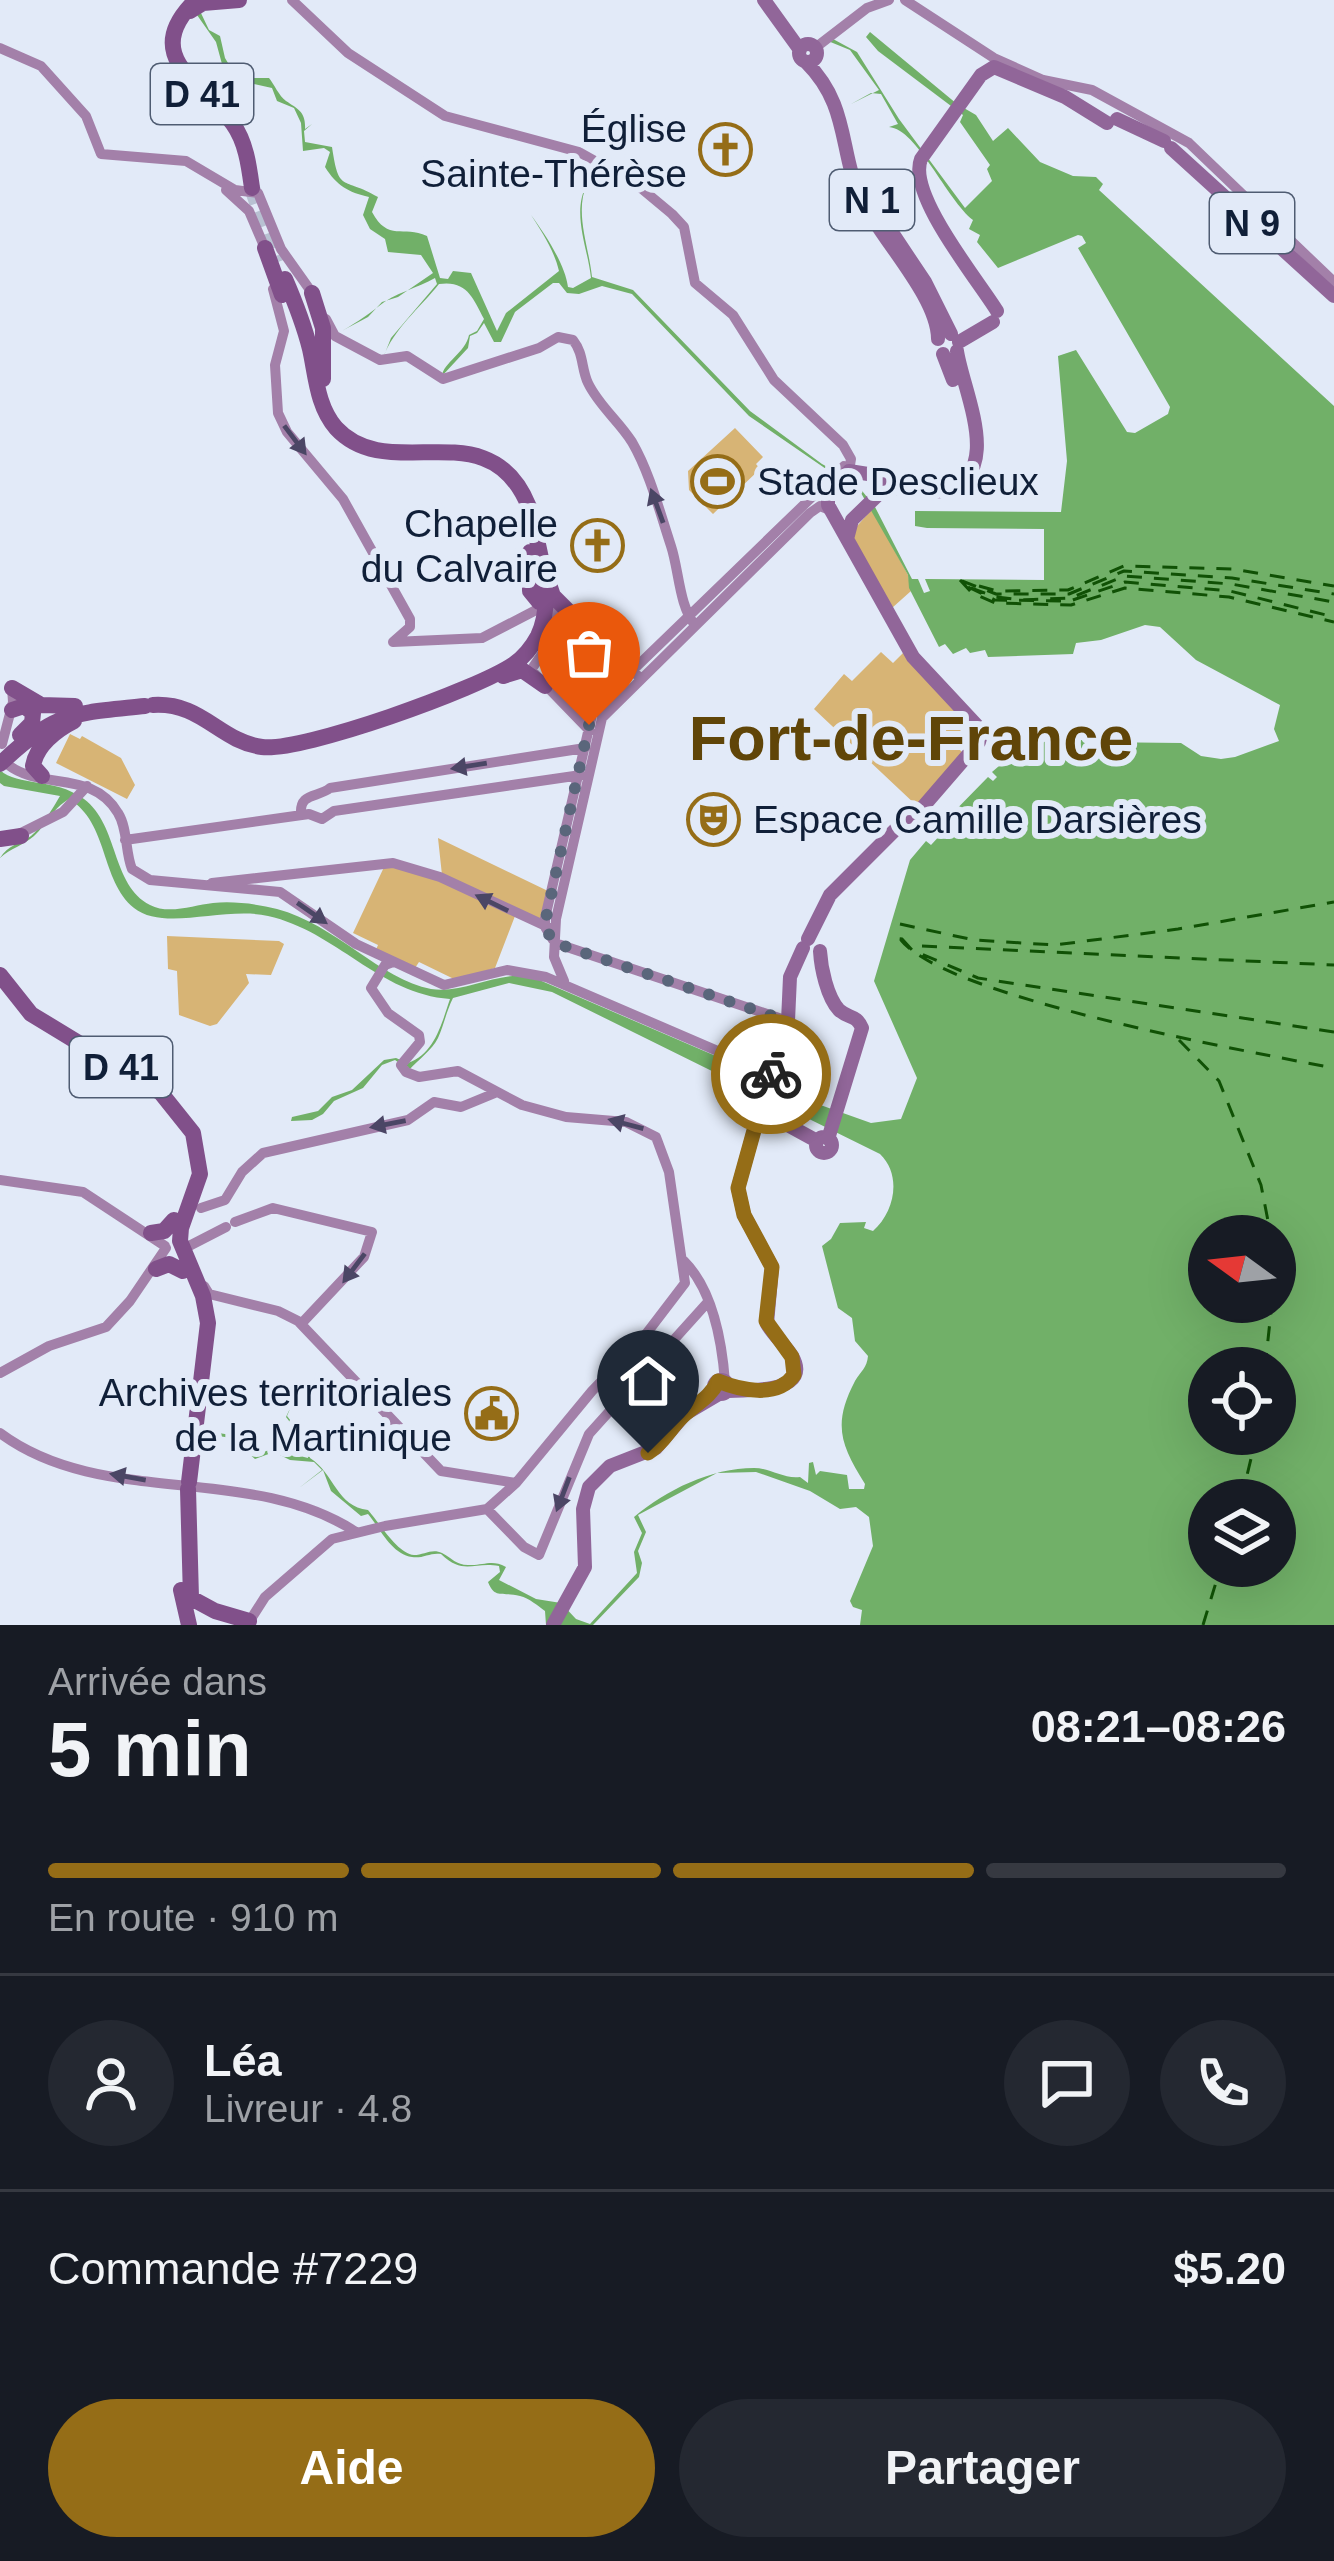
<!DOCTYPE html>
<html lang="fr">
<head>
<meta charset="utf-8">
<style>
	:root { --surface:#171b24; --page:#242831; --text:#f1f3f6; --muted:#9ea1a6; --line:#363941; --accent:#956d17 }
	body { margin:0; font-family:Helvetica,sans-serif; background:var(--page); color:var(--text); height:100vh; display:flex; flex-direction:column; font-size:45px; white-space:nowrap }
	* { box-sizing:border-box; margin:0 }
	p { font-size:39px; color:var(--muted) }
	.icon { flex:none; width:66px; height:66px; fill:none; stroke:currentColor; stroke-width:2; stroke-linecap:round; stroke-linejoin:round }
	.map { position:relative; height:1625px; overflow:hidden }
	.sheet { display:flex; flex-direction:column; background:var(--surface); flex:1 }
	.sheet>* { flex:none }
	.needle { width:78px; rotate:285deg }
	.controls { position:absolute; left:1188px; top:1215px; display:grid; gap:24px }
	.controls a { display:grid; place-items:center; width:108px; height:108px; border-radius:50%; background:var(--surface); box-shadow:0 12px 48px #0002; font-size:60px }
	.pin { position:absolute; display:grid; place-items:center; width:102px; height:102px; color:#fff; margin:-123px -51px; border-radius:50% 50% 50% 0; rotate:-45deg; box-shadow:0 0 12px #0007 }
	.pin .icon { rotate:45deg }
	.courier { position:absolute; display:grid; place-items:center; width:120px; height:120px; margin:-60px; border:9px solid #956d17; border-radius:50%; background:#fff; color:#222; box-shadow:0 3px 15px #0007 }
	.headline em { font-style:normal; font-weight:600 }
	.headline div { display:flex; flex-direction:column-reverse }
	.headline { display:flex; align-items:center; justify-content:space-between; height:204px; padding:0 48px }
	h1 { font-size:78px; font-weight:600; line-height:90px }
	.bar { display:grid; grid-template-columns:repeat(4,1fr); gap:18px 12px; align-content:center; height:144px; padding:0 48px }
	.bar i { height:15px; border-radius:9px; background:var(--line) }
	.bar .selected { background:var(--accent) }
	.bar p { grid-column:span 4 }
	.line { display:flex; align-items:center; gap:30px; padding:0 48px; border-top:3px solid var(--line) }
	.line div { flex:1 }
	.round { display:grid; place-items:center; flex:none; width:126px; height:126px; border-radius:63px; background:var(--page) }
	.primary-button { display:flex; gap:24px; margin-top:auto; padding:24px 48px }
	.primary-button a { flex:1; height:138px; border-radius:72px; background:var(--accent); color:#fff; font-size:48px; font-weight:600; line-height:138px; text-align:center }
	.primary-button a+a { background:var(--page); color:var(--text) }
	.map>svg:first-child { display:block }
</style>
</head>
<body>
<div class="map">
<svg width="1334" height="1625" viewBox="0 0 1334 1625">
	<rect width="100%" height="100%" fill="#e2eaf8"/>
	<path fill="#d7b475" d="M735,428L763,457L756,464L760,469L713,514L689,490L688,471Z
		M872,509L908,575L911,591L892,608L851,533Z
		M881,652L893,663L903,653L969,721L951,741L964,754L917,806L814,709L844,674L852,681Z
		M70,734L80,739L82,736L121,758L135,785L127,799L56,763Z
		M438,838L548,891L541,920L442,875Z
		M385,865L422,873L515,916L495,968L456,980L419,962L415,968L375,952L378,945L353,933Z
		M167,936L279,941L284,944L271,975L246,974L249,983L217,1024L210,1026L179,1015L177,971L168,969Z"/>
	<path fill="#71b068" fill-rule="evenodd" d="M200,11L209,30L220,36L225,58L237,78H269C274,84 279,96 286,101C298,109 306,112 305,129L312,124L304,131L305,142L332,147C339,194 342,176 378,197L372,212C388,242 403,225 427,236L440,278L448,279L453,271L471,273L497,331L506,313L559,271C554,250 542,232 531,215C545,234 565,264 568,287L573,288L591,278C588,248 571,213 587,184C574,212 589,247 592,277L633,290L750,411L822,464L855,482L875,507L912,579H918L924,593L930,591L925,579L1044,580V529L927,528L915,526V511L1061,512L1067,461L1058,356L1076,350L1127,432L1135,433L1168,414L1170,407L1078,248L1086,243L1082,236L1078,235L998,268L977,242L980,235L969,229L973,220C947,200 917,129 889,127L898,124L881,94L871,93L851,104L879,90L850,50L828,41L833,39L857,52L899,119L965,208L992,181L987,169L990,165L960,122L963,115L878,51L866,37L870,32L957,104L976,115L993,141L1008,128L1040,162L1073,176L1096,177L1103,184L1099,190L1334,406V1625H860L862,1610L853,1607L850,1601L873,1546L869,1517L856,1507L840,1509L810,1491L756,1472L717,1473L638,1515L646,1532L638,1551L642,1563L639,1577L593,1625H546L545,1611C538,1606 529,1598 520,1596C503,1591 495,1600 488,1582L500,1572L499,1566C474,1561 464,1576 441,1554C431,1552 422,1559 412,1557C391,1554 380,1528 368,1514L361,1516L331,1491L323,1470L299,1488L322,1470L314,1462L290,1460L274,1452L255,1459L231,1438L200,1433V1430L231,1435L255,1455L272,1449L308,1458L306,1443L286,1417L292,1404L287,1416L305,1439L310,1458C334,1473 337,1507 368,1510C380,1524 398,1554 414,1555C424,1555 432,1548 442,1553C452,1558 456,1565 468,1565C484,1566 491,1559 506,1567L499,1580L536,1599L561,1603L576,1619L590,1624L637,1573L634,1552L642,1533L634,1517C666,1490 711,1468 754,1468C770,1468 783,1479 800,1477L808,1483L809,1463L813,1462L816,1475L820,1471L847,1475L849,1489H864L865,1484C841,1445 832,1425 855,1381C861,1371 867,1368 868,1356L855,1341L852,1318L838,1308L822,1246L831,1239L840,1223L866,1222L864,1228L873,1231C895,1212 902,1175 880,1154L552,992L509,983L453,998C446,1012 444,1025 438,1038C432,1050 418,1060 409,1070L395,1060L382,1065L363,1088L334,1101L323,1114L312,1120L291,1121L292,1117L318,1111L332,1097L352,1090L384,1060L396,1058L408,1063C435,1054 442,1022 450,999C379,994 336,931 268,916C225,906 164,932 134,908C100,880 109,823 69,799C52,809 47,824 34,836C24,845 11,848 0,858C8,845 19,844 31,836C41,828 53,808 60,796L4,786L0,783V770C18,787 54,777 84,799C119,825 111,885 150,905C169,915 194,905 213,903C234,901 257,904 277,909C335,924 381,980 431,989C464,994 495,972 530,976L739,1066L812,1102L871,1123L901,1119L917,1078L874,981L910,860L926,841L931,845L944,831L940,826L988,777L993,781L997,777L992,772L1006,760L1057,736L1093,742L1181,743L1201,756L1221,759L1235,757L1279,741L1274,729L1280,705L1196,660L1160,627L1145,625L1101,640L1076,643L1073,654L988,657L985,650L970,653L966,648L953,654L945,644L939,647L909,588L908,575L861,493L749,416L632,294L602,286L579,294L567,293L559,283H553L515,312L501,342H494L484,323L477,333L470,336L468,348L442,376C443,363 466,352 469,335L477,331L484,319C473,298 467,280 439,284C420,308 394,328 383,358L391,338L437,284L435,278C418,288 394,293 379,306C365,317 353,325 336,334L368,317L382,302L398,297L433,273L421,255L388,252L385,239L370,229L363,215L369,197C348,192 337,186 325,167L330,152L324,148L303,151L301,123L294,108L277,101L272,88L236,80L222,64L216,42L197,15ZM1209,1236H1275V1302H1209ZM1209,1368H1275V1434H1209ZM1209,1500H1275V1566H1209Z"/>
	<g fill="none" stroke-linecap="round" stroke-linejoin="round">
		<path stroke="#105105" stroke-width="3" stroke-dasharray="15 12" stroke-linecap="butt" d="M960,580L972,593L995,603L1071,605L1125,588L1229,597L1334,622
			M962,581L996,594H1069L1124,571L1232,578L1334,594
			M979,586L997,591L1068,590L1124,566L1233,569L1334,586
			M968,587L995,600L1070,601L1125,582L1230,591L1334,617
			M971,588L996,597L1022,600L1070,598L1125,576L1231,584L1334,602
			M900,924L974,940L1055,945L1178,929L1334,902
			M922,946L1334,965
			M1334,1032L978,978L912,950L902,939V932L901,940C947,998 1251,1052 1334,1068
			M1179,1040L1219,1081L1261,1185L1271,1236
			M1275,1256V1275
			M1265,1368L1272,1302
			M1241,1500L1257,1434
			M1203,1625L1221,1566"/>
		<path stroke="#b8c1d2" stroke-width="16" stroke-dasharray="16 8" stroke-linecap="butt" d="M252,188L278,262"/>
		<path stroke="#a380a9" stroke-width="10" d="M292,0L348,53L445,116L579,152L636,184L672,214L684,227L695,283L733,315L774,380L843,445L851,459L849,471L843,472
			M905,0L994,58L1043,80L1092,90L1189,143L1334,282
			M0,48L41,66L86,116L101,154L186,161L235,190L258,193L281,249L315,297
			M815,48L867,8L889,0
			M226,190L249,211L267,253
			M273,289L284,331L275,365L278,413L287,432L343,499L410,619V627L393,642
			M326,319L335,336L380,360L407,356L443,379L539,348L558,337L573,340C584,354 581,368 588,383C599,406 619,421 632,442C650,473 660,513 671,546C679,570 679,606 695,625
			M549,609L558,618L559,629L531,670L590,731
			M573,616L637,675
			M393,642L482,638L538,609
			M2,744L13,702L12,688
			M7,764C40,791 92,769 118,813C128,829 125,852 132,869L150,880L280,892L356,944L444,985L507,970L546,977L771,1074
			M301,815C299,792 318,798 330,788L585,748
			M15,836L63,812L87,786
			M125,840L309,814L322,819L334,811L581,775
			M212,883L393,863L440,877L550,928
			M553,940L545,927V918L592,715L632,671L844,466
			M555,943L788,1021
			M564,981L554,957L556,919L602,718L810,513L820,506L830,510
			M0,1180L83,1192L165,1246
			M201,1208L225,1200L242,1172L263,1153L408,1120L434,1102L461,1107L495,1093
			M235,1222L273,1208L372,1232L364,1257L301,1324
			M191,1245L226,1227
			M684,1261C713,1290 722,1342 725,1382
			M204,1286L209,1294L278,1311L298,1321L441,1471L516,1483
			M0,1373L49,1346L106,1327L130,1301L166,1248
			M0,1433C102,1509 248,1462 356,1532
			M487,1509L524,1547L539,1555L589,1434L707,1303
			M249,1622L265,1597L332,1539L385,1526L487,1509L516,1483L592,1391L643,1338L685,1283L669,1172L656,1137L626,1122L566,1117L522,1105L458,1071L419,1077L406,1072L401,1065L420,1042L419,1035L388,1013L371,988L385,965L393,962"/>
		<path stroke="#916699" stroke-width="14" d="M764,0L800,50
			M799 53a9 9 0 1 1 18 0a9 9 0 1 1-18 0Z
			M806,62C851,107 838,152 862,200C881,239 938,297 938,339
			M1117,119L1164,141
			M1171,148L1334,296
			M893,234L925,282L951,334
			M997,311C978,280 907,194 921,159L981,75L994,67L1065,97L1107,123
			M959,342L993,322
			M943,354L953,380
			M849,471L828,493V505L913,657L982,731L979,742L903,830
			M849,471L919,482L945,480
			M847,539L852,520L885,488C903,486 922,494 941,491C1007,477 963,392 957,351
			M808,939L830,895L895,830
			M820,951C821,968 827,997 839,1010C849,1019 856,1014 862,1028L828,1139
			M761,1104L788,1021L790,977L803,948
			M764,1112L817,1141
			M816 1145a8 8 0 1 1 16 0a8 8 0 1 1-16 0Z
			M714 1387a7 7 0 1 1 14 0a7 7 0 1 1-14 0Z
			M727,1391C745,1390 814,1394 792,1356C785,1345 774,1336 767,1324L772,1267L744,1215L738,1188L758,1116
			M553,1625L585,1567L583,1509L589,1487L610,1466L656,1448L685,1414L719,1394"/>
		<path stroke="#81508a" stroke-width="16" d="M196,0C137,57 205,84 233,124C246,142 249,166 252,188
			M190,11L203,3L239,0
			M265,248L282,295
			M285,279C295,302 304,325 310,349C316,376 317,406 336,428C390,487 489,407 529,507
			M312,293L323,328V379
			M530,552V591L539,602
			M549,584L553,596L573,616
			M503,676L522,670L545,686
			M12,688L41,705L75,706
			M153,705C202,702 219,741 262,747C303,752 478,689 514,664C524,657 532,647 538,636C556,599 538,548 530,510
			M12,710L24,706L33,713L32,723L20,735
			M0,764C57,711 70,714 145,706
			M42,776L33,766C36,746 56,730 74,721
			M0,839L21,836
			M0,975L31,1014L161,1093L193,1133L200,1174L181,1228L180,1241L203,1296L208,1323L189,1482
			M151,1233L164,1231L174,1220
			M156,1269L169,1264L183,1271
			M188,1489L191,1598L215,1611L249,1621
			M181,1590L189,1625"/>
	</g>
	<defs><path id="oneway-solid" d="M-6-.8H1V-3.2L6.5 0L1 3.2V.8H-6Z" transform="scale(3)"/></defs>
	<g fill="#4b4665">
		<use href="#oneway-solid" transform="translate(295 440) rotate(53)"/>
		<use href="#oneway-solid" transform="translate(657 506) rotate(-110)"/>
		<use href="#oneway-solid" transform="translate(469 766) rotate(171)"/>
		<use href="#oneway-solid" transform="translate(492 903) rotate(-154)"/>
		<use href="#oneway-solid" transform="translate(312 913) rotate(35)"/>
		<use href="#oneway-solid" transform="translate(388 1124) rotate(169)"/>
		<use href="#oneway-solid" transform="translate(626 1124) rotate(-165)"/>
		<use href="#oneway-solid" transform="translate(354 1268) rotate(127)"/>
		<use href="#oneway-solid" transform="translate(128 1477) rotate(-170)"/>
		<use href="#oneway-solid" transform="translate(563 1494) rotate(111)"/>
	</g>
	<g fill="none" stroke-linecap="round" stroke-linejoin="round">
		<path stroke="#5a667b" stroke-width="12" stroke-dasharray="0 21.6" d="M589,725L544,927L555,943L788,1021L771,1074"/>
		<path stroke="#956d17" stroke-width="15" d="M648,1453C664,1443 670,1428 683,1416C697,1403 710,1398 718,1381C740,1390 777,1399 794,1375L792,1357L766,1321L772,1267L744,1215L738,1188L758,1116L764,1112L761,1104L771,1074"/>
	</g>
	<defs>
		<symbol id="church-ring" viewBox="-11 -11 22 22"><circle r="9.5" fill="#e2eaf8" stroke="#956d17" stroke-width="1.5"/><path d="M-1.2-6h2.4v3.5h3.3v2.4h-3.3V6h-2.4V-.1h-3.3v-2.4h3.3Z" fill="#956d17"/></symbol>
		<symbol id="stadium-ring" viewBox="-11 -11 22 22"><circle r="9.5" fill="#e2eaf8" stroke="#956d17" stroke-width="1.5"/><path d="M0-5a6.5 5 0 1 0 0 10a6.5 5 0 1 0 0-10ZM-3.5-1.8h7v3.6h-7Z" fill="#956d17"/></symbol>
		<symbol id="theatre-ring" viewBox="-11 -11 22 22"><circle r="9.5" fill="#e2eaf8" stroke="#956d17" stroke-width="1.5"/><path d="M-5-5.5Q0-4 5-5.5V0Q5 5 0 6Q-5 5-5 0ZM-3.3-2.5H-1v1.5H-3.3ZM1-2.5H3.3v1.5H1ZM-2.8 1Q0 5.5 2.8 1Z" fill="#956d17"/></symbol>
		<symbol id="civic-ring" viewBox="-11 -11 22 22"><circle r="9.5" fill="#e2eaf8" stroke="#956d17" stroke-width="1.5"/><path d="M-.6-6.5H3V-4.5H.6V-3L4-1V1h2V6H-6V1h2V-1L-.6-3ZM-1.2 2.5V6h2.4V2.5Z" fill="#956d17"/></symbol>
	</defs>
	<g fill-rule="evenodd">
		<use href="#church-ring" x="696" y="120" width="59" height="59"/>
		<use href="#stadium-ring" x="688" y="452" width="59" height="59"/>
		<use href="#church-ring" x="568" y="516" width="59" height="59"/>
		<use href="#theatre-ring" x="684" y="790" width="59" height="59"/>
		<use href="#civic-ring" x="462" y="1384" width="59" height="59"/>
	</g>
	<g text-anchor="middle" stroke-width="12" stroke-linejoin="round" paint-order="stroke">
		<g fill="#e2eaf8" stroke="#4f5c72" stroke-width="3">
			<rect x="151" y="64" width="102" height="60" rx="9"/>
			<rect x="830" y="170" width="84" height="60" rx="9"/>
			<rect x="1210" y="193" width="84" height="60" rx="9"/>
			<rect x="70" y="1037" width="102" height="60" rx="9"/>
		</g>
		<g font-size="36" font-weight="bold" fill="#101f38">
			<text x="202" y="107">D 41</text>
			<text x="872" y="213">N 1</text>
			<text x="1252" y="236">N 9</text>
			<text x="121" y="1080">D 41</text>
		</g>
		<g font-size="39" fill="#101f38" stroke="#e2eaf8" text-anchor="end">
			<text x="687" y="142">Église<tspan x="687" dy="45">Sainte-Thérèse</tspan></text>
			<text x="757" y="495" text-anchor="start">Stade Desclieux</text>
			<text x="558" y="537">Chapelle<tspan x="558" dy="45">du Calvaire</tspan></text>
			<text x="753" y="833" text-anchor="start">Espace Camille Darsières</text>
			<text x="452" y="1406">Archives territoriales<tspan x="452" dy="45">de la Martinique</tspan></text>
		</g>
		<g font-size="63" font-weight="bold" fill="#604508" stroke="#e2eaf8">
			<text x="911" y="760">Fort-de-France</text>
		</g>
	</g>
</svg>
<div class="controls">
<a><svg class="needle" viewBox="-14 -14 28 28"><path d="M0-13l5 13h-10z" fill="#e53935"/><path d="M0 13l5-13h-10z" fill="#9ea1a6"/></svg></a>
<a><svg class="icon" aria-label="locate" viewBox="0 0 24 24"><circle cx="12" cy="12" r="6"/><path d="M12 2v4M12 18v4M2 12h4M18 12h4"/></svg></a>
<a><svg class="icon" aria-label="layers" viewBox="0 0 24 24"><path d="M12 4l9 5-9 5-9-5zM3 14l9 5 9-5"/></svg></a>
</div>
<div class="pin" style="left:589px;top:725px;background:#ea580c"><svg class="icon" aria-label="bag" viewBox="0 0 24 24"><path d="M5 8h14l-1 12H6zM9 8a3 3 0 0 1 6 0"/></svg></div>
<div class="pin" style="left:648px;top:1453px;background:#1f2937"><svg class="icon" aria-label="home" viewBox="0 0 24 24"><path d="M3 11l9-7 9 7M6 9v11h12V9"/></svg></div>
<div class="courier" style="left:771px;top:1074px"><svg class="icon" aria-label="bike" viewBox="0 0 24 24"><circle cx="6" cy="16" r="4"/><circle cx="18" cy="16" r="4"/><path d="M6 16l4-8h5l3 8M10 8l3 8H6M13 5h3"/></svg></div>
</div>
<section class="sheet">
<div class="headline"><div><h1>5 min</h1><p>Arrivée dans</p></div><em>08:21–08:26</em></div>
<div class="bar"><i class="selected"></i><i class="selected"></i><i class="selected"></i><i></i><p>En route · 910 m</p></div>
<div class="line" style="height:216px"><a class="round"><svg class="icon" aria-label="person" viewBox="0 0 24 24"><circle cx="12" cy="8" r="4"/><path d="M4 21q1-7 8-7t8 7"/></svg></a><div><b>Léa</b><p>Livreur · 4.8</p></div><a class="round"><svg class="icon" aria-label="chat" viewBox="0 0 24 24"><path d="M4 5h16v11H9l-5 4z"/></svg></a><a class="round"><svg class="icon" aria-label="phone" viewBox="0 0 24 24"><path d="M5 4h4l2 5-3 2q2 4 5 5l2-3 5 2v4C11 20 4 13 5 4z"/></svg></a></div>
<div class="line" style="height:156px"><div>Commande #7229</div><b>$5.20</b></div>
<div class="primary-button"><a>Aide</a><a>Partager</a></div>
</section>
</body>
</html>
